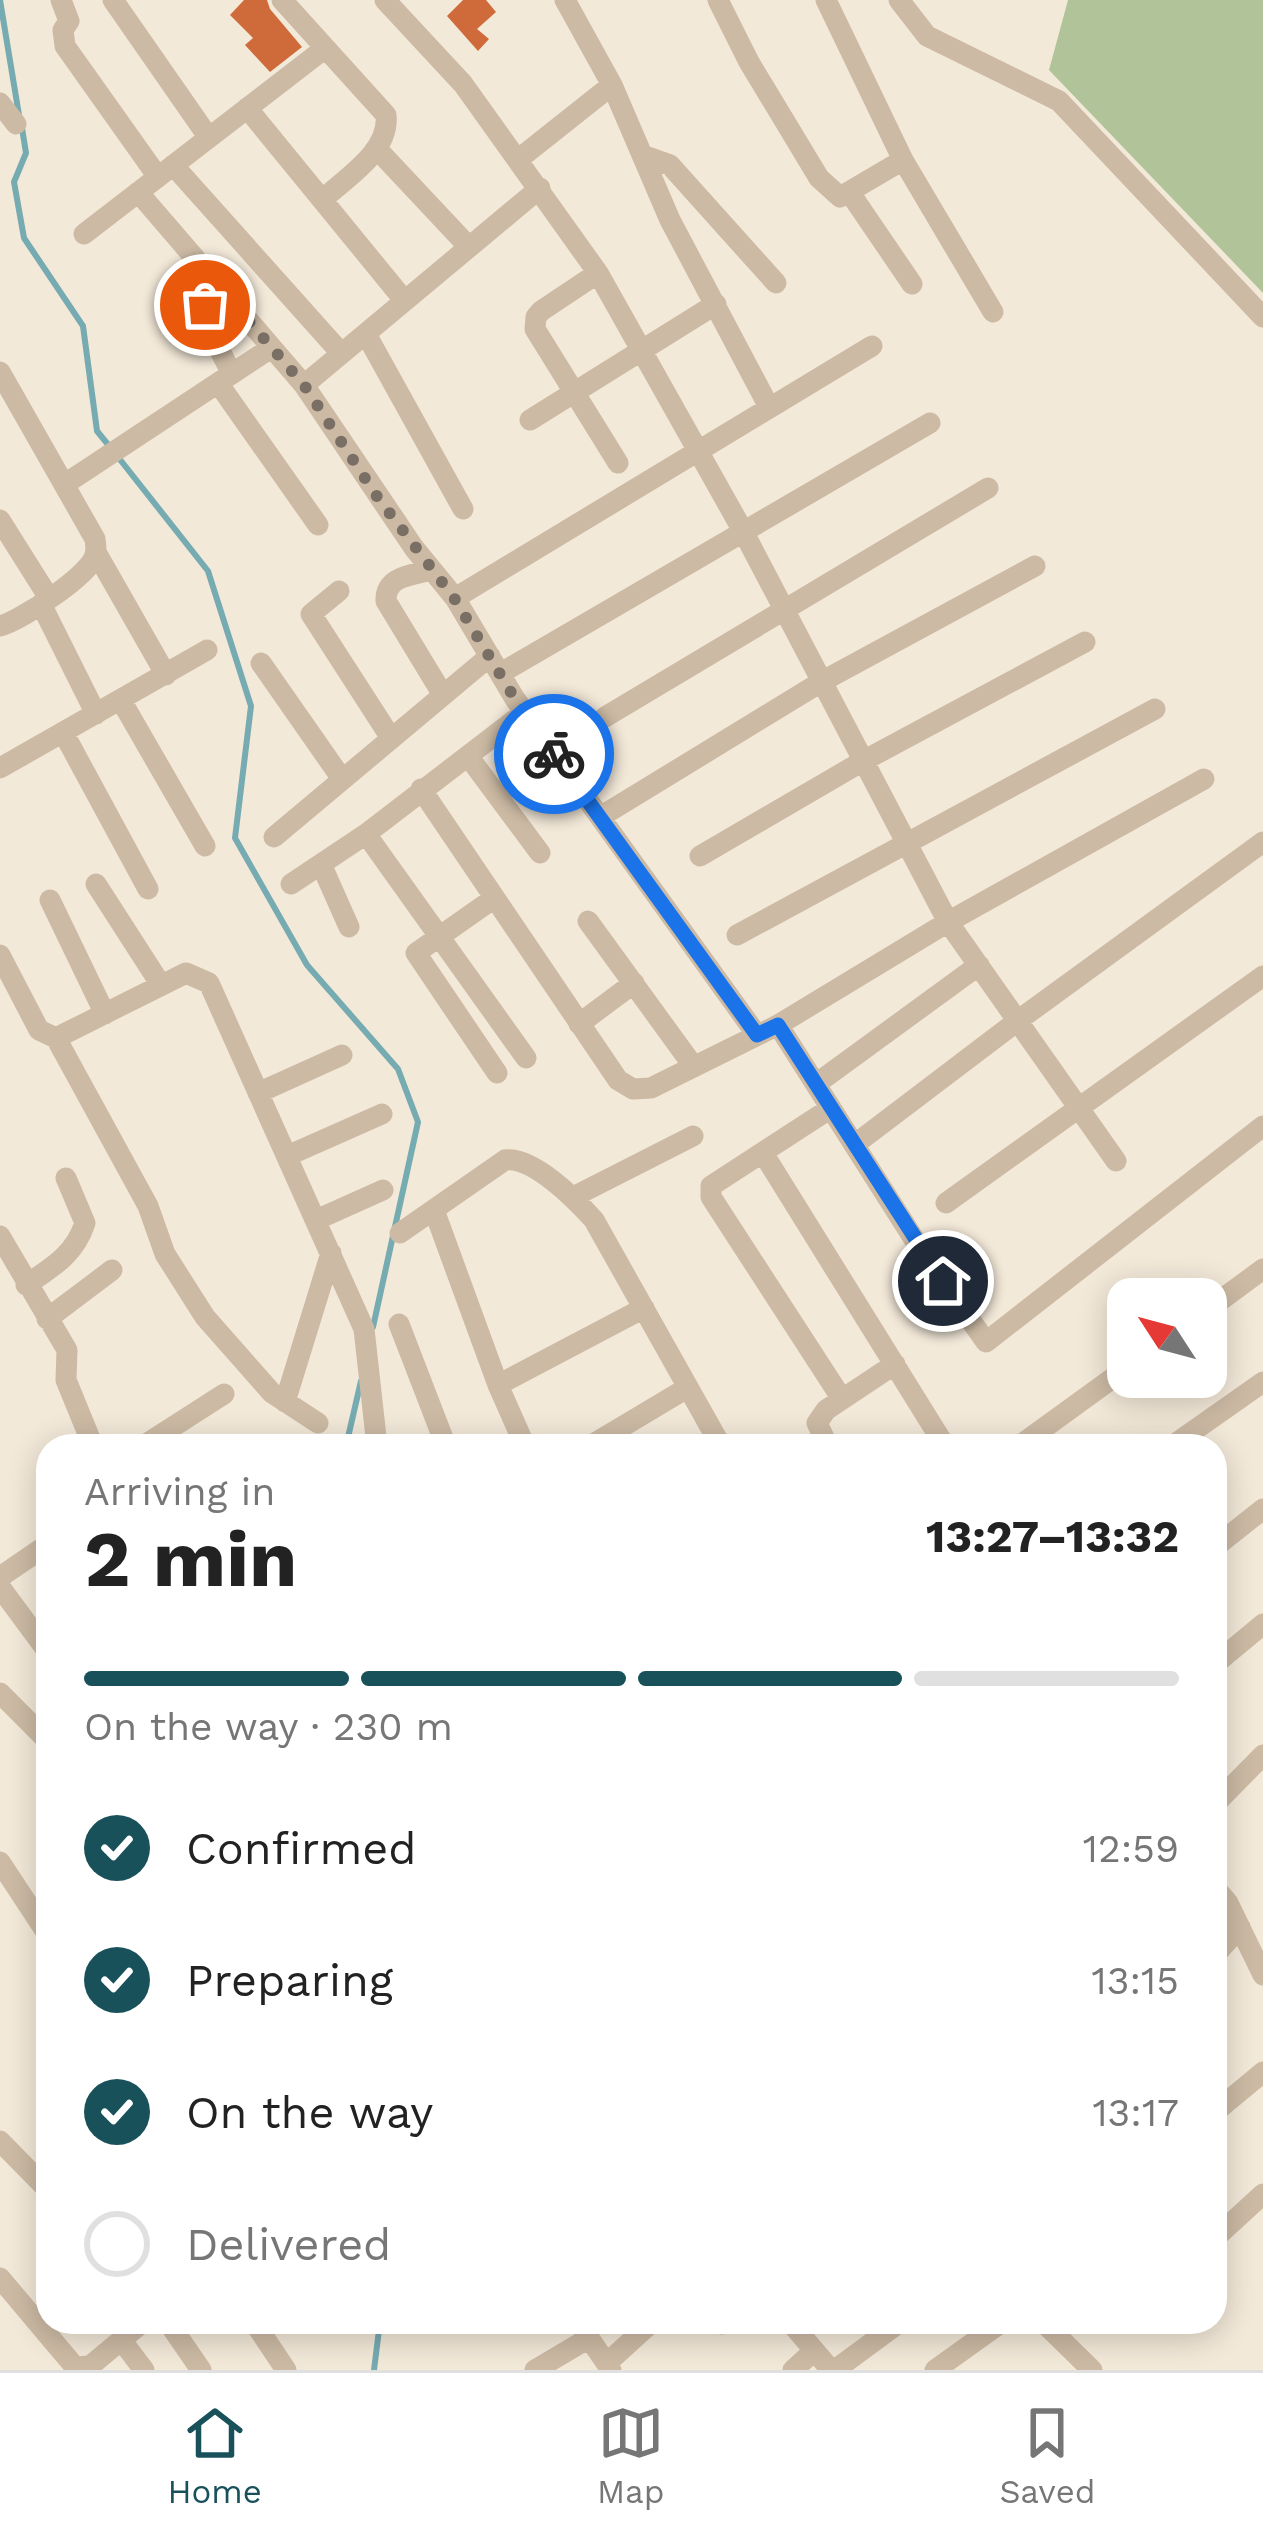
<!DOCTYPE html>
<html lang="en">
<head>
<meta charset="utf-8">
<style>
	:root { --surface:#fff; --page:#f6f6f6; --text:#222; --muted:#767676; --line:#e0e0e0; --accent:#19515b }
	body { margin:0; font-family:"Work Sans",sans-serif; background:var(--page); color:var(--text); height:100vh; display:flex; flex-direction:column; font-size:45px; white-space:nowrap }
	* { box-sizing:border-box; margin:0 }
	p { font-size:39px; color:var(--muted) }
	.icon { flex:none; width:66px; height:66px; fill:none; stroke:currentColor; stroke-width:2; stroke-linecap:round; stroke-linejoin:round }
	.map { position:relative; flex:1; overflow:hidden }
	.panel { position:absolute; left:36px; top:1434px; width:1191px; height:900px; display:flex; flex-direction:column; background:var(--surface); border-radius:36px; box-shadow:0 6px 30px #0003 }
	.panel>* { flex:none }
	.needle { width:78px; rotate:306deg }
	.buttons { position:absolute; left:1107px; top:1278px; display:grid; gap:24px }
	.buttons a { display:grid; place-items:center; width:120px; height:120px; border-radius:24px; background:var(--surface); box-shadow:0 6px 30px #0003; font-size:60px }
	.pin { position:absolute; display:grid; place-items:center; width:102px; height:102px; color:#fff; margin:-51px; border:6px solid #fff; border-radius:50%; box-shadow:0 3px 12px #0007 }
	.courier { position:absolute; display:grid; place-items:center; width:120px; height:120px; margin:-60px; border:9px solid #1a73e8; border-radius:50%; background:#fff; color:#222; box-shadow:0 3px 15px #0007 }
	.overview em { font-style:normal; font-weight:700 }
	.overview div { display:flex; flex-direction:column-reverse }
	.overview { display:flex; align-items:center; justify-content:space-between; height:204px; padding:0 48px }
	h1 { font-size:78px; font-weight:700; line-height:90px }
	.bar { display:grid; grid-template-columns:repeat(4,1fr); gap:18px 12px; align-content:center; height:144px; padding:0 48px }
	.bar i { height:15px; border-radius:9px; background:var(--line) }
	.bar .active { background:var(--accent) }
	.bar p { grid-column:span 4 }
	ol { padding:0 48px; list-style:none }
	li { display:flex; align-items:center; gap:36px; height:132px }
	li p { margin-inline-start:auto }
	li .icon { padding:12px; border-radius:50%; background:var(--accent); color:#fff; stroke-width:4 }
	li:last-child { color:var(--muted) }
	li i { width:66px; height:66px; border:6px solid var(--line); border-radius:50% }
	.tabs { display:flex; justify-content:space-around; align-items:center; height:168px; border-top:3px solid var(--line); background:var(--surface); font-size:33px; color:var(--muted) }
	.tabs a { display:grid; justify-items:center; gap:6px }
	.tabs .active { color:var(--accent) }
	.map>svg:first-child { display:block }
</style>
</head>
<body>
<div class="map">
<svg width="1263" height="2370" viewBox="0 0 1263 2370">
	<rect width="100%" height="100%" fill="#f3e9d9"/>
	<path fill="#b1c398" d="M1068,0H1263V293L1049,70Z"/>
	<g fill="none" stroke-linecap="round" stroke-linejoin="round">
		<path stroke="#76abb2" stroke-width="6" d="M0,0L19,115
			M22,128L26,153L14,182L24,238L83,326L97,431L110,447
			M118,457L208,571L251,706L235,838L307,965L398,1069L418,1122L373,1327
			M346,1446L361,1381
			M374,2370L380,2322"/>
	</g>
	<path fill="#cf6b3b" d="M244,0H267L270,9L302,47L270,72L245,45L253,38L230,15Z
		M463,0H486L496,12L477,29L489,39L478,51L447,16Z"/>
	<g fill="none" stroke-linecap="round" stroke-linejoin="round">
		<path stroke="#ccbaa4" stroke-width="21" d="M61,0L69,21L63,30L65,46L158,177
			M113,0L209,138
			M282,0L386,115C390,151 347,177 323,199
			M385,0L463,84L598,273L743,531L948,922L1116,1161
			M565,0L612,85L670,220L769,407
			M718,0L749,62L819,178L840,197L903,160
			M826,0L903,160L993,312
			M899,0L927,36L1059,101L1263,317
			M0,103L16,124
			M247,108L404,300
			M377,149L468,246
			M642,155L670,165L776,283
			M520,158L612,85
			M173,165L341,353
			M138,192L304,385L414,548L455,598L515,699L757,1035
			M850,193L912,284
			M84,234L324,49
			M598,273L541,311L536,317L535,329L618,463
			M222,289L205,305L204,320L232,374
			M366,334L463,509
			M0,372L95,539C96,547 97,551 94,558C86,577 20,621 0,626
			M218,383L318,525
			M304,385L540,188
			M530,420L716,304
			M65,484L271,348
			M0,520L49,598
			M97,554L166,675
			M432,570C412,575 385,576 386,601L443,695
			M339,591L311,614L391,738
			M455,598L872,346
			M41,604L96,714
			M261,663L342,779
			M501,673L930,423
			M122,702L205,846
			M605,717L988,488
			M63,732L148,889
			M468,756L540,853
			M0,768L207,650
			M421,789L618,1080L633,1089L651,1088L778,1025L948,922L1204,779
			M600,817L821,682L1035,566
			M366,834L526,1058
			M274,837L490,656
			M700,856L863,761L1085,642
			M321,864L349,927
			M96,884L161,985
			M291,884L366,834L525,712
			M493,899L416,953L497,1073
			M50,900L105,1014
			M588,921L694,1067
			M737,935L1155,709
			M0,955L39,1030L56,1038L148,1206L165,1254L205,1317L272,1393L318,1423
			M579,1024L634,983
			M778,1025L921,1250L986,1342L1263,1126
			M56,1038L186,973L209,983L364,1329L377,1446
			M816,1084L979,965
			M258,1093L342,1055
			M831,1108L711,1186V1197L842,1399
			M854,1145L1020,1019L1263,842
			M763,1153L945,1446
			M287,1156L382,1114
			M573,1197L693,1136
			M946,1203L1263,976
			M434,1210L498,1385L525,1446
			M316,1220L383,1190
			M400,1233L505,1160C533,1156 576,1200 594,1220L721,1446
			M0,1236L67,1350L66,1380L93,1446
			M26,1285C53,1267 75,1254 85,1223L66,1178
			M1206,1311L1263,1269
			M47,1319L112,1270
			M399,1324L446,1446
			M498,1385L644,1308
			M285,1402L331,1253
			M143,1446L224,1394
			M590,1446L687,1388
			M828,1446L817,1423L826,1410L895,1364
			M1019,1446L1128,1367
			M1172,1446L1263,1382
			M1215,1547L1263,1509
			M0,1577L41,1549
			M0,1587L48,1652
			M1215,1664L1263,1624
			M0,1693L48,1741
			M1215,1804L1263,1755
			M0,1862L48,1935
			M1215,1888L1228,1903L1263,1975
			M1215,1955L1240,1927
			M1215,2112L1263,2072
			M0,2141L48,2190
			M1215,2238L1263,2194
			M0,2278L75,2367L90,2366L143,2322
			M168,2322L201,2370
			M254,2322L286,2370
			M578,2322L611,2370
			M720,2322L722,2324
			M790,2322L831,2370
			M1043,2322L1092,2370
			M122,2341L144,2370
			M607,2363L652,2322
			M535,2370L589,2338
			M793,2370L814,2351
			M835,2370L900,2322
			M935,2370L1002,2322"/>
	</g>
	<g fill="none" stroke-linecap="round" stroke-linejoin="round">
		<path stroke="#796f65" stroke-width="12" stroke-dasharray="0 21.6" d="M205,305L222,290L304,385L376,495L454,598L515,699L554,754"/>
		<path stroke="#1a73e8" stroke-width="15" d="M554,754L757,1035L778,1025L943,1281"/>
	</g>
</svg>
<div class="buttons">
<a><svg class="needle" viewBox="-14 -14 28 28"><path d="M0-13l5 13h-10z" fill="#e53935"/><path d="M0 13l5-13h-10z" fill="#767676"/></svg></a>
</div>
<div class="pin" style="left:205px;top:305px;background:#ea580c"><svg class="icon" aria-label="bag" viewBox="0 0 24 24"><path d="M5 8h14l-1 12H6zM9 8a3 3 0 0 1 6 0"/></svg></div>
<div class="pin" style="left:943px;top:1281px;background:#1f2937"><svg class="icon" aria-label="home" viewBox="0 0 24 24"><path d="M3 11l9-7 9 7M6 9v11h12V9"/></svg></div>
<div class="courier" style="left:554px;top:754px"><svg class="icon" aria-label="bike" viewBox="0 0 24 24"><circle cx="6" cy="16" r="4"/><circle cx="18" cy="16" r="4"/><path d="M6 16l4-8h5l3 8M10 8l3 8H6M13 5h3"/></svg></div>
<section class="panel">
<div class="overview"><div><h1>2 min</h1><p>Arriving in</p></div><em>13:27–13:32</em></div>
<div class="bar"><i class="active"></i><i class="active"></i><i class="active"></i><i></i><p>On the way · 230 m</p></div>
<ol>
<li><svg class="icon" aria-label="check" viewBox="0 0 24 24"><path d="M5 12l5 5 9-10"/></svg>Confirmed<p>12:59</p></li>
<li><svg class="icon" aria-label="check" viewBox="0 0 24 24"><path d="M5 12l5 5 9-10"/></svg>Preparing<p>13:15</p></li>
<li><svg class="icon" aria-label="check" viewBox="0 0 24 24"><path d="M5 12l5 5 9-10"/></svg>On the way<p>13:17</p></li>
<li><i></i>Delivered</li>
</ol>
</section>
</div>
<nav class="tabs">
<a class="active"><svg class="icon" aria-label="home" viewBox="0 0 24 24"><path d="M3 11l9-7 9 7M6 9v11h12V9"/></svg>Home</a>
<a><svg class="icon" aria-label="map" viewBox="0 0 24 24"><path d="M3 6l6-2 6 2 6-2v14l-6 2-6-2-6 2zM9 4v14M15 6v14"/></svg>Map</a>
<a><svg class="icon" aria-label="saved" viewBox="0 0 24 24"><path d="M7 4h10v16l-5-4-5 4z"/></svg>Saved</a>
</nav>
</body>
</html>
